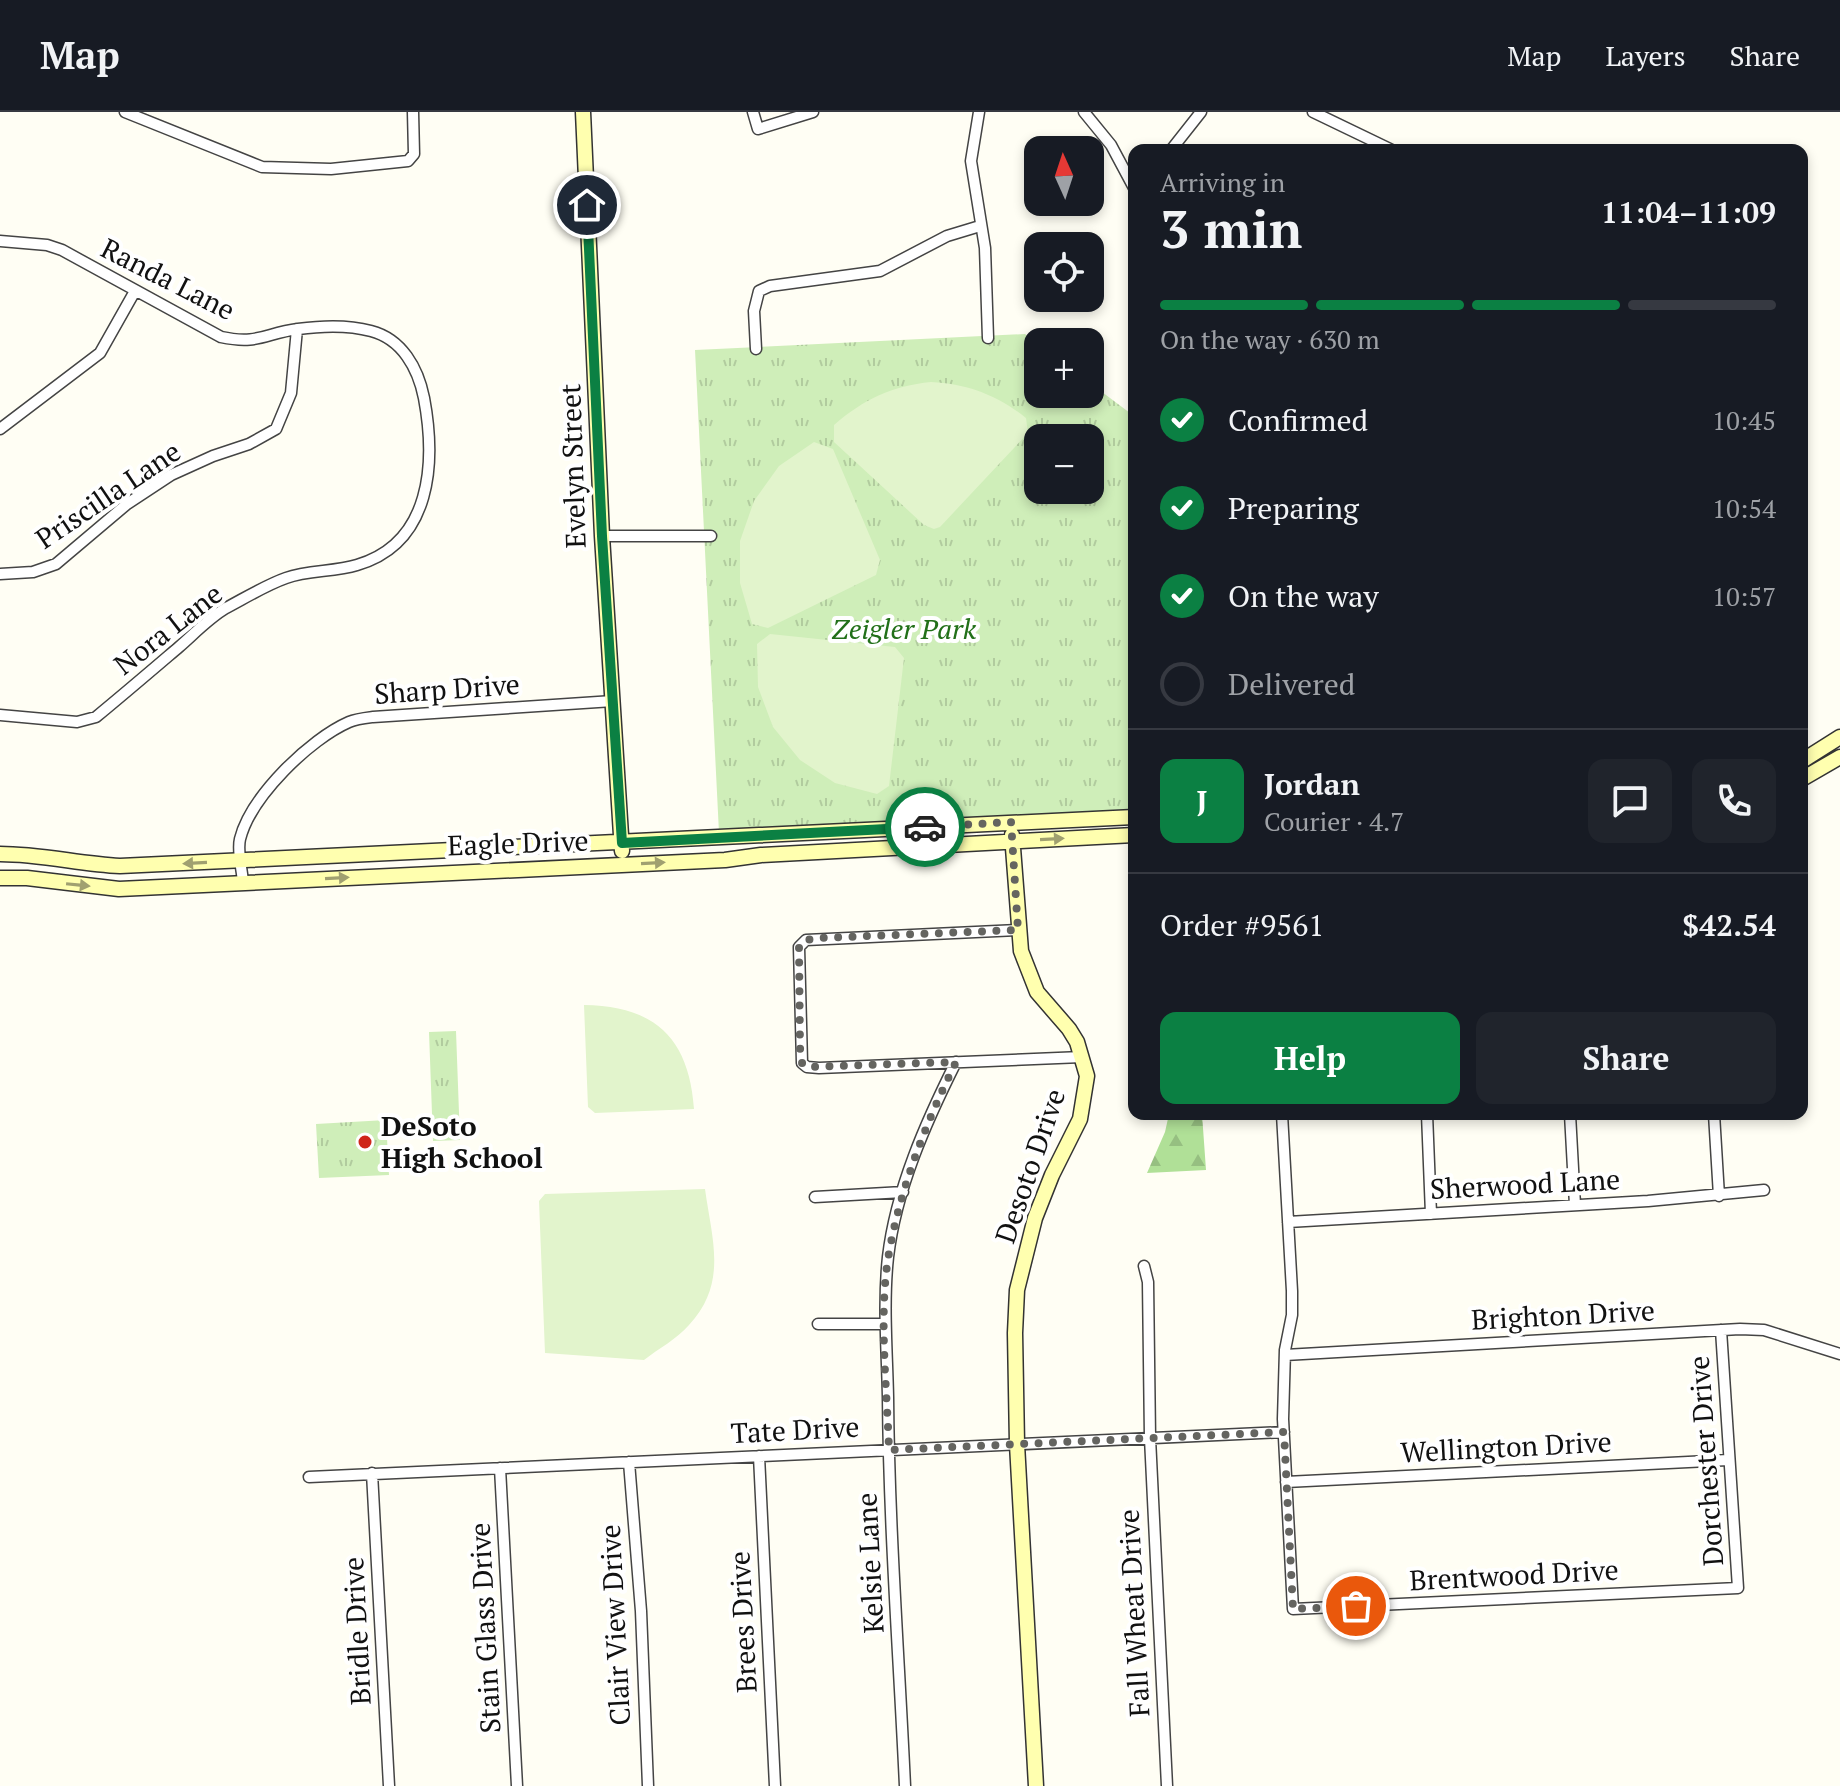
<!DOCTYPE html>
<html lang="en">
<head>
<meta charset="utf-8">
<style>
	:root { --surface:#171b24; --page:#20242c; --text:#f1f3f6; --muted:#9ea1a6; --line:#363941; --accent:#0b8043 }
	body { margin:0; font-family:"PT Serif",serif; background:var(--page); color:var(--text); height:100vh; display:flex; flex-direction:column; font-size:30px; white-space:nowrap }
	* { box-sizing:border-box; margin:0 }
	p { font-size:26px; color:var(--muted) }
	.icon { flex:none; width:44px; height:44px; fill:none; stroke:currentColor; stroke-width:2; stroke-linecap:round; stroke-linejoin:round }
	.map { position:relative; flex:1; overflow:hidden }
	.drawer { position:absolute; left:1128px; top:32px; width:680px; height:976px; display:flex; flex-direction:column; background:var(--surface); border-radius:16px; box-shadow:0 4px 12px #0003 }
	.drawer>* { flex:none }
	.needle { width:52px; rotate:357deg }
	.buttons { position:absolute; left:1024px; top:24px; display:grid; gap:16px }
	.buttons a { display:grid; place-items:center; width:80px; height:80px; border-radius:16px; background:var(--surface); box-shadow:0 4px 12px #0003; font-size:40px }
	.pin { position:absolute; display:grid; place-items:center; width:68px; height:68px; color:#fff; margin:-34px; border:4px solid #fff; border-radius:50%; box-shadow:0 2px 8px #0007 }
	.courier { position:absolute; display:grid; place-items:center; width:80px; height:80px; margin:-40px; border:6px solid #0b8043; border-radius:50%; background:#fff; color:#222; box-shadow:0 2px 10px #0007 }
	.summary em { font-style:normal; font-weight:700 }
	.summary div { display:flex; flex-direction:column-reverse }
	.summary { display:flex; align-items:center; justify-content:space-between; height:136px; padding:0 32px }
	h1 { font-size:52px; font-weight:700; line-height:60px }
	.bar { display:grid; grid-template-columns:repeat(4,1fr); gap:12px 8px; align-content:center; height:96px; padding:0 32px }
	.bar i { height:10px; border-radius:6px; background:var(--line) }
	.bar .selected { background:var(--accent) }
	.bar p { grid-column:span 4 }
	.line { display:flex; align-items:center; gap:20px; padding:0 32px; border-top:2px solid var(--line) }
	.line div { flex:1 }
	.round { display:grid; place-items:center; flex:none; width:84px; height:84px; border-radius:16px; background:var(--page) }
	ol { padding:0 32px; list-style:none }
	li { display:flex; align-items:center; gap:24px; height:88px }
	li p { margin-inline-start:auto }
	li .icon { padding:8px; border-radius:50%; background:var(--accent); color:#fff; stroke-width:4 }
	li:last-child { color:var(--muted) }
	li i { width:44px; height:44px; border:4px solid var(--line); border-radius:50% }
	.cta { display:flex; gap:16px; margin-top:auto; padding:16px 32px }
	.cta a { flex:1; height:92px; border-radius:16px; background:var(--accent); color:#fff; font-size:32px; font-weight:700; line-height:92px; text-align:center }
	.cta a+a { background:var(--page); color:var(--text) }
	header { display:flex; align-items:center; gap:48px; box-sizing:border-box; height:112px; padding:0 40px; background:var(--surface); border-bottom:2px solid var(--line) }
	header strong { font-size:38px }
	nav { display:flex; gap:44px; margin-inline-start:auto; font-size:28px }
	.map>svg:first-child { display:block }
</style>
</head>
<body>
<header>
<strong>Map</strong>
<nav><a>Map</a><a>Layers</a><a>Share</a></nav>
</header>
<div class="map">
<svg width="1840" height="1674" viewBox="0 0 1840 1674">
	<defs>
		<pattern id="forest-firs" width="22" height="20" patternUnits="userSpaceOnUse" patternTransform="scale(2)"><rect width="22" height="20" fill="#b0e097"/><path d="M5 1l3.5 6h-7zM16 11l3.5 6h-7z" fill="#96bf81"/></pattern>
		<pattern id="park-tufts" width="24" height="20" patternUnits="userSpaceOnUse" patternTransform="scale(2)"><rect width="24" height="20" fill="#cfeeb9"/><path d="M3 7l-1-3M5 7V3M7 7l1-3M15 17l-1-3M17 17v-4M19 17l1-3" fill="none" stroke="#b1cb9e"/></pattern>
	</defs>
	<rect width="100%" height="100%" fill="#fffef4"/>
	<path fill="url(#forest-firs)" d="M1169,1002H1202L1206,1058L1147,1061L1165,1020Z"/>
	<path fill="url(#park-tufts)" fill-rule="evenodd" d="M1025,222L1038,232V282H1090V271L1134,304V699L719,721L695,238ZM1038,326H1090V378H1038Z
		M456,919L460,1028L433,1029L429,920Z
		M386,1008L389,1063L319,1066L316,1012Z"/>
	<path fill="#e2f4cc" d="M931,270C968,272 997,283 1026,306L1028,321L940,415L934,417L924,413L834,330V313C864,287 892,274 931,270Z
		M814,330L833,337L880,448L876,463L768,516L752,512L740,471V429L754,389L779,354Z
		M770,522L895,535L904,546L889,674L877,682L835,671L800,648L773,615L758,575L757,532Z
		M584,893C655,894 689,926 694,997L595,1001L588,995Z
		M705,1077C712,1128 728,1171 689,1213C677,1227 658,1237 644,1248L545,1241L539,1089L545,1082Z"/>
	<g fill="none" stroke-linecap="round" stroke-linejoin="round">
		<defs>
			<path id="street" d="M125,0L262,55L331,57L408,49L414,42L413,0
				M753,0L758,17L813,0
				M979,0L971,49L985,136L988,226
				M1084,0L1111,33L1134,76
				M1313,0L1392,38
				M1171,38L1201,0
				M0,129L47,133L62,138L221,225C259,233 265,221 298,217C320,214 349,213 371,219C402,227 418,256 424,286C436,350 432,431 357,453C334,460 308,458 286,466C266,473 245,486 226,496C209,506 194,522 179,535C152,558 124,582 96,605L77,610L0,603
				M756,237L754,199L759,179L770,174L880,159L947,124L980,114
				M0,317L100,241L135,179
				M602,424H711
				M0,462L33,460L56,452L127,392L171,363L213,344L249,332L276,317L291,281L297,217
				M243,770C242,757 237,739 240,727C251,684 310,627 349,610C356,607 365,606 373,605L613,589
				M1018,818L806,828L799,835L802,951L807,955L819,956L1082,945
				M1282,1002L1292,1179V1203L1285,1238L1283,1307L1293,1497L1738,1476L1721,1218
				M1427,1002L1431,1102
				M1570,1002L1575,1093
				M1714,1002L1719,1084
				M815,1085L903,1080
				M1288,1110L1648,1089L1764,1078
				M1144,1154L1148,1170L1150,1326L1167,1674
				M818,1212H885
				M1285,1243L1740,1217L1764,1218L1840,1242
				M759,1344L775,1674
				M629,1350L641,1499L648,1674
				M500,1356L517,1674
				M372,1361L389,1674
				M309,1365L1284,1320
				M1286,1370L1728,1348
				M905,1674C899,1544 889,1414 888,1285C887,1238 883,1191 888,1145C896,1077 926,1010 956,950"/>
			<path id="secondary" d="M583,0L602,424L622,739
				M1802,649L1840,625
				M1802,667L1840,645
				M1012,723L1021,839L1037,880L1069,917L1077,930L1087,964L1080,1007L1052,1063L1035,1106L1017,1178L1015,1221L1017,1332L1036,1674
				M0,742C41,742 80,752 120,754L1134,705
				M0,766H27L119,777L725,748L761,743L1134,723"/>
		</defs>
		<use href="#street" stroke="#444" stroke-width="13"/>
		<use href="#secondary" stroke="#333" stroke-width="17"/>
		<use href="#street" stroke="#fff" stroke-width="10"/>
		<use href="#secondary" stroke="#ffffaf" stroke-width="14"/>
	</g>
	<defs><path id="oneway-solid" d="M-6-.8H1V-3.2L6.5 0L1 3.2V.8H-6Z" transform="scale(2)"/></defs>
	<g fill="#a0a070">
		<use href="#oneway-solid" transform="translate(1052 727) rotate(-3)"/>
		<use href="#oneway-solid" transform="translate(195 751) rotate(177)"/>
		<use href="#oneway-solid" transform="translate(653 751) rotate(-3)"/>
		<use href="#oneway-solid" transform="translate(337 766) rotate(-3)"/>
		<use href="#oneway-solid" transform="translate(78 773) rotate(6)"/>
	</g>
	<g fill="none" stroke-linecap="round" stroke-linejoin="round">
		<path stroke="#646460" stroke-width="8" stroke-dasharray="0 14.4" d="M925,715L1011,710L1018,818L819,826L806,828L799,835L800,936L802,951L807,955L956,950C926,1011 901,1074 889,1141C878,1201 887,1276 889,1338L1284,1320L1293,1497L1356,1494"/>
		<path stroke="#0b8043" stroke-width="10" d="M587,93L602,424L622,731L925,715"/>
	</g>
	<circle fill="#cf261a" stroke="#fff" stroke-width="3" cx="365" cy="1030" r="8"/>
	<g text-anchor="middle" stroke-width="8" stroke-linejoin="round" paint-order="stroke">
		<g font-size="28" fill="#111" stroke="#fff">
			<text transform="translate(168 167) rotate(27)" y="10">Randa Lane</text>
			<text transform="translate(573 354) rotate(-92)" y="10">Evelyn Street</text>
			<text transform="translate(108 383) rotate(-34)" y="10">Priscilla Lane</text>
			<text transform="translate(168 517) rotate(-38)" y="10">Nora Lane</text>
			<text transform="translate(447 577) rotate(-4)" y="10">Sharp Drive</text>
			<text transform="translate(518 731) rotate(-2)" y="10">Eagle Drive</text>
			<text transform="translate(1030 1054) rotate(-71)" y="10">Desoto Drive</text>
			<text transform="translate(1525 1072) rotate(-3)" y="10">Sherwood Lane</text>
			<text transform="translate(1563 1203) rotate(-3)" y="10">Brighton Drive</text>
			<text transform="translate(795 1318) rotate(-3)" y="10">Tate Drive</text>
			<text transform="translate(1506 1335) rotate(-3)" y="10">Wellington Drive</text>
			<text transform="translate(1706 1349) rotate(-94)" y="10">Dorchester Drive</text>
			<text transform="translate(870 1451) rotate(-93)" y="10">Kelsie Lane</text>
			<text transform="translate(1514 1463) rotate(-3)" y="10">Brentwood Drive</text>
			<text transform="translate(1134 1501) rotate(-93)" y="10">Fall Wheat Drive</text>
			<text transform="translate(743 1510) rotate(-93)" y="10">Brees Drive</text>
			<text transform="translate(615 1513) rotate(-93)" y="10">Clair View Drive</text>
			<text transform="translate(485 1516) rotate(-93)" y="10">Stain Glass Drive</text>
			<text transform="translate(357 1519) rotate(-93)" y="10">Bridle Drive</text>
		</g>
		<g font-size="28" font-style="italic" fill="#227019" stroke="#fff">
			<text x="904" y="527">Zeigler Park</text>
		</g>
		<g font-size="28" font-weight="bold" fill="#111" stroke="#fff" text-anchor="start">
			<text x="381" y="1024">DeSoto<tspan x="381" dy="32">High School</tspan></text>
		</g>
	</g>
</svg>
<div class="buttons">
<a><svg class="needle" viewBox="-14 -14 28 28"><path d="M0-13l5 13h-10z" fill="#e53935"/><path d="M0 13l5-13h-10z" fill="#9ea1a6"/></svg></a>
<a><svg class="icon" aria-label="locate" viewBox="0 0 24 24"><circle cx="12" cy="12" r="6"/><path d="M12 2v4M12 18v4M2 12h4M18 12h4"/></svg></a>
<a>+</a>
<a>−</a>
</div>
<div class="pin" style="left:1356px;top:1494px;background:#ea580c"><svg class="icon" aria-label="bag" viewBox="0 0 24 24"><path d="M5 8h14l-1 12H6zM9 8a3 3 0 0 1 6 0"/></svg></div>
<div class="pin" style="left:587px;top:93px;background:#1f2937"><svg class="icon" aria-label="home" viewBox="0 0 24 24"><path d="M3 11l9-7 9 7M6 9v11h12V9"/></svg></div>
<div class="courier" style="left:925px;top:715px"><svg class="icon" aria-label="car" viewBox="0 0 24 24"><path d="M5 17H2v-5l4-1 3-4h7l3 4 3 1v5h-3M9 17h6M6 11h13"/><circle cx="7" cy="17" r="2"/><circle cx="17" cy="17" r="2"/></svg></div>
<section class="drawer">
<div class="summary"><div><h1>3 min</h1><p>Arriving in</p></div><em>11:04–11:09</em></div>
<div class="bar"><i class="selected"></i><i class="selected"></i><i class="selected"></i><i></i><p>On the way · 630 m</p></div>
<ol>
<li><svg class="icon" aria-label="check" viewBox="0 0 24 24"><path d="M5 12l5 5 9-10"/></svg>Confirmed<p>10:45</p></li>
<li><svg class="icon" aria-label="check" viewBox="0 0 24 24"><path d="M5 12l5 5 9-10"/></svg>Preparing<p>10:54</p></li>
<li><svg class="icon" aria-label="check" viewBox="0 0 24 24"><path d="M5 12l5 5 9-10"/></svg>On the way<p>10:57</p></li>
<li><i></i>Delivered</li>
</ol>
<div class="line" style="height:144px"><b class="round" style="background:var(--accent);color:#fff">J</b><div><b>Jordan</b><p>Courier · 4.7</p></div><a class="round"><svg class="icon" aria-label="chat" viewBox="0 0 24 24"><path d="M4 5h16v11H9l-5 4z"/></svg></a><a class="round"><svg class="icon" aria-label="phone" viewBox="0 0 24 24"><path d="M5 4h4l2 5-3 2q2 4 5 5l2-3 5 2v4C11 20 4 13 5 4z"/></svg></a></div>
<div class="line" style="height:104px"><div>Order #9561</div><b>$42.54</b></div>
<div class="cta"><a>Help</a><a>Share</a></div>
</section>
</div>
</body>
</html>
